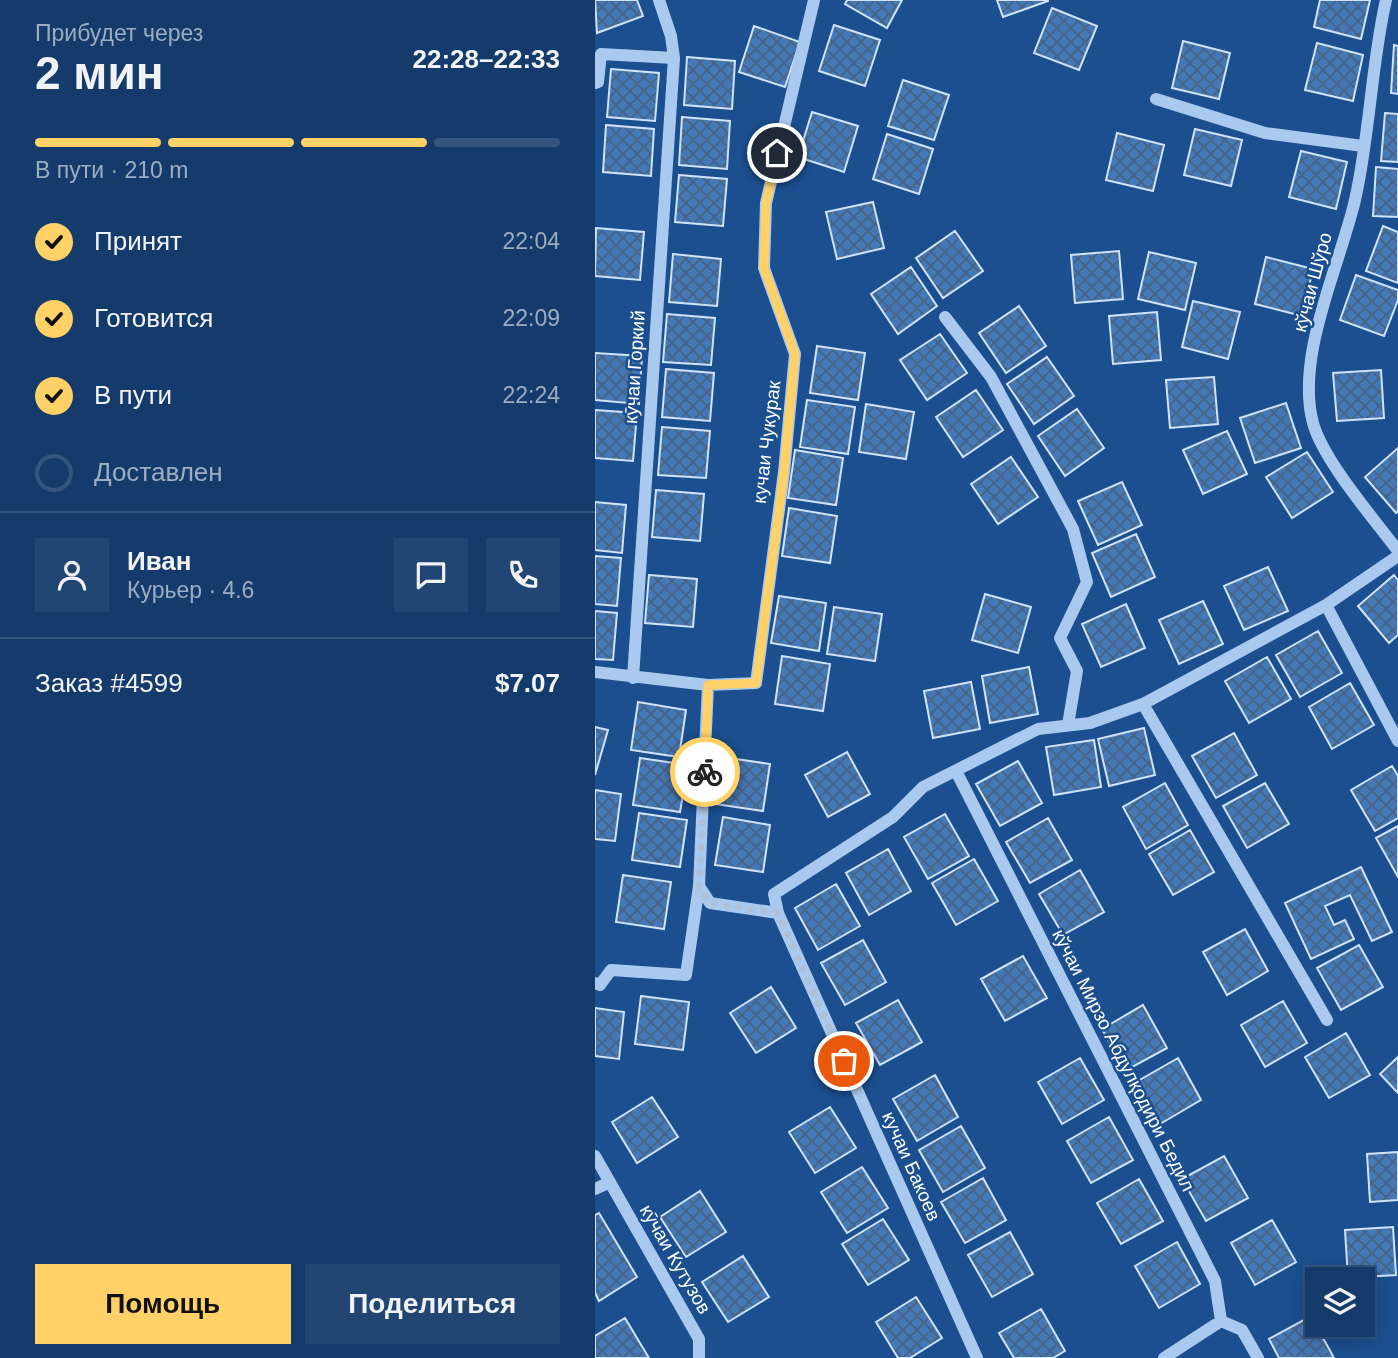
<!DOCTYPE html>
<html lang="ru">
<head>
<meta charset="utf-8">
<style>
	:root { --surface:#143b6b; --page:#214673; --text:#f1f3f6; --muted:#9dadc1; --line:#33557e; --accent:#ffd166 }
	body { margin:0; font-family:Arial,sans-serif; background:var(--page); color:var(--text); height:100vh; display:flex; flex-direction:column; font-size:26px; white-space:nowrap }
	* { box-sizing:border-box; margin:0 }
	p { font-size:23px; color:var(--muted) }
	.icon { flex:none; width:38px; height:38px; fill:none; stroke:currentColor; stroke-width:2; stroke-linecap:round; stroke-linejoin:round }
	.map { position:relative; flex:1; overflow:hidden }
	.side { display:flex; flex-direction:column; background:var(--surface); width:595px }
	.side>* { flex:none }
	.controls { position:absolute; left:710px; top:1267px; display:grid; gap:14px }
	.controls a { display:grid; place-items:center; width:70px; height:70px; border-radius:0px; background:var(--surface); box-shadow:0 4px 18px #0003,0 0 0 2px var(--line); font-size:35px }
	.pin { position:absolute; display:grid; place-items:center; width:60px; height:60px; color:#fff; margin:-30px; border:4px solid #fff; border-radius:50%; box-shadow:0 2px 7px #0007 }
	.courier { position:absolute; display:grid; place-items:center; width:70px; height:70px; margin:-35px; border:5px solid #ffd166; border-radius:50%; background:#fff; color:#222; box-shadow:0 2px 9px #0007 }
	.summary em { font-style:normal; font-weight:700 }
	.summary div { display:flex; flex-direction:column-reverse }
	.summary { display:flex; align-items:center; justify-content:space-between; height:119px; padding:0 35px }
	h1 { font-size:46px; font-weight:700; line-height:52px }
	.bar { display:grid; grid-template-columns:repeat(4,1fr); gap:10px 7px; align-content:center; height:84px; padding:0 35px }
	.bar i { height:9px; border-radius:5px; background:var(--line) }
	.bar .current { background:var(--accent) }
	.bar p { grid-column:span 4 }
	.line { display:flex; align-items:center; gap:18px; padding:0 35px; border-top:2px solid var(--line) }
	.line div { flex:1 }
	.round { display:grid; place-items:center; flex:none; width:74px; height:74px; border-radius:0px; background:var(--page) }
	ol { padding:0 35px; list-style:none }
	li { display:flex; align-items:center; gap:21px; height:77px }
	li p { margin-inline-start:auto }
	li .icon { padding:7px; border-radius:50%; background:var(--accent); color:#111; stroke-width:4 }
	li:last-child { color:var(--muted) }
	li i { width:38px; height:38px; border:4px solid var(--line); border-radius:50% }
	.button { display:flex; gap:14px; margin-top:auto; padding:14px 35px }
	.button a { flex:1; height:80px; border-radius:0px; background:var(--accent); color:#111; font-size:28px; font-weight:700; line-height:80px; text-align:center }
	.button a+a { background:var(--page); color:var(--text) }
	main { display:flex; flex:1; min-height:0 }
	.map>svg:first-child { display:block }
</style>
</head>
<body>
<main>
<section class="side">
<div class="summary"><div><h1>2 мин</h1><p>Прибудет через</p></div><em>22:28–22:33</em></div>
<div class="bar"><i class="current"></i><i class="current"></i><i class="current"></i><i></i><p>В пути · 210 m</p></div>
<ol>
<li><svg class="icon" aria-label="check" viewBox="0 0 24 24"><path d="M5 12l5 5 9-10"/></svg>Принят<p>22:04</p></li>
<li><svg class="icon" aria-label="check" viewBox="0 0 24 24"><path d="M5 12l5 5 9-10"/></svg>Готовится<p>22:09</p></li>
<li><svg class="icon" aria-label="check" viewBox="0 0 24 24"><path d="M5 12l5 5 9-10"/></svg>В пути<p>22:24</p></li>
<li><i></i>Доставлен</li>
</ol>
<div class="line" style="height:126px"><a class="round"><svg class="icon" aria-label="person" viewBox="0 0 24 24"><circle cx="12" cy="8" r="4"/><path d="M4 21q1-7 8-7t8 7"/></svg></a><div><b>Иван</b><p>Курьер · 4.6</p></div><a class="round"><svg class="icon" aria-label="chat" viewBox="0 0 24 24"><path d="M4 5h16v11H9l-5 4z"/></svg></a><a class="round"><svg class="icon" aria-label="phone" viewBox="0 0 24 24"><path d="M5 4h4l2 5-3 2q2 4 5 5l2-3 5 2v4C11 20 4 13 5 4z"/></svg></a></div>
<div class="line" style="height:91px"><div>Заказ #4599</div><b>$7.07</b></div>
<div class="button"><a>Помощь</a><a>Поделиться</a></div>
</section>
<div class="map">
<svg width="803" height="1358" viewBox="0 0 803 1358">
	<defs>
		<pattern id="building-cross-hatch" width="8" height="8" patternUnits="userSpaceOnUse" patternTransform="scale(1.75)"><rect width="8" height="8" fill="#4478b7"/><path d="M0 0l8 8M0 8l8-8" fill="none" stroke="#486282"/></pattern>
	</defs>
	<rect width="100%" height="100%" fill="#1b4f8f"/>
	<path fill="url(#building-cross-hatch)" stroke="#cfe3fa" stroke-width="2" d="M0,0H42L48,16L2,33Z
		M252,0H307L292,28L250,4Z
		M402,0H453V1L408,17Z
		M725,0H775L766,39L719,27Z
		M457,8L502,26L484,70L439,53Z
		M239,25L285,40L270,86L224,71Z
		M159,26L205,42L190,87L144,72Z
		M588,41L635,53L624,99L577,88Z
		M722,43L768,55L758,101L710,90Z
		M799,45L803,46V94L796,93Z
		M92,57L140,61L137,109L89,105Z
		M16,69L64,73L60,121L12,117Z
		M308,80L354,95L339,140L293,126Z
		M217,112L263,126L249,172L203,157Z
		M790,113L803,114V162L786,161Z
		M87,117L135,121L132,169L84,165Z
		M11,125L59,129L56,176L8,172Z
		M600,129L647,140L636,186L589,175Z
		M522,133L569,145L558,191L511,180Z
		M292,134L338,149L324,194L278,179Z
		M706,151L752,162L741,209L694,197Z
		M781,167L803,169V217L778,216Z
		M84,175L132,179L128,226L80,222Z
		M278,202L289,248L242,259L231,212Z
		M788,226L803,232V283L771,271Z
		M1,228L49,232L45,280L0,276Z
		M360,231L388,271L348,298L321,258Z
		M524,251L528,299L480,303L476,255Z
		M554,252L601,263L590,310L543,299Z
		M78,254L126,259L122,306L74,302Z
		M671,257L718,269L707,316L660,304Z
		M316,267L342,306L303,334L276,294Z
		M761,275L803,290V300L789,336L745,320Z
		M598,301L645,312L633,359L587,347Z
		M424,306L451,346L411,373L384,333Z
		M562,312L566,360L518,364L514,316Z
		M72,314L120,318L116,365L68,362Z
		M345,334L372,373L332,400L305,360Z
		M222,346L270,353L263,400L215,393Z
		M0,353L47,356L44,404L0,400Z
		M452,357L479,396L439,424L412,384Z
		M71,369L119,373L115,421L67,417Z
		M786,370L789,418L742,421L738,373Z
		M619,377L623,424L575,428L571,380Z
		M381,390L408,430L368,457L341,417Z
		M212,400L260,407L253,454L205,447Z
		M691,403L706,448L660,463L645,418Z
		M271,404L319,412L311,459L264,452Z
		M482,409L509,448L470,476L443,436Z
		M0,410L42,413L38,461L0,458Z
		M67,427L115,431L111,478L63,475Z
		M632,431L652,474L608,494L588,450Z
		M803,448V511L801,513L770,477Z
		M200,450L248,458L241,505L193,498Z
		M712,452L738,492L697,518L671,477Z
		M416,457L443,497L403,524L376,484Z
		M527,482L547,525L503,545L483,501Z
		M61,490L109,494L105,541L57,537Z
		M0,502L31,505L27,553L0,550Z
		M194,508L242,516L235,563L187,556Z
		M541,534L560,577L516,597L497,553Z
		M0,556L26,558L22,606L0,604Z
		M673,567L693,611L649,630L629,586Z
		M54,575L102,579L98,627L50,623Z
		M799,575L803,580V635L794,643L763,606Z
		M390,594L436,607L423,653L377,640Z
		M184,596L231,603L224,651L176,643Z
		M608,601L628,644L584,664L564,620Z
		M531,604L550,648L506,667L487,624Z
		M239,607L287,614L280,661L232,654Z
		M0,611L22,613L18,660L0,659Z
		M723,631L747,673L705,697L681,655Z
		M187,656L235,664L228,711L180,704Z
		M672,657L696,699L654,723L630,681Z
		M434,667L443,714L395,723L387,676Z
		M376,682L385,729L338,738L329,691Z
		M755,683L779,725L737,749L714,707Z
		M43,702L91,710L84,757L36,750Z
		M0,727L13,730L0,775Z
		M549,728L560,775L514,786L503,739Z
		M639,733L662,775L621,798L597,756Z
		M499,740L506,787L459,795L451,747Z
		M252,752L275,794L233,817L210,775Z
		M127,757L175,764L168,811L120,804Z
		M45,758L93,765L85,812L38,805Z
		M423,761L447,803L405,826L381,784Z
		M797,766L803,776V818L780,831L756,790Z
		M570,783L593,825L551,849L528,807Z
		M670,783L694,824L652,848L628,806Z
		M0,790L26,794L20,841L0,839Z
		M44,813L92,820L85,867L37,860Z
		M350,814L374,856L333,879L309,837Z
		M128,817L175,825L168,872L120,865Z
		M453,818L477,860L435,883L411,842Z
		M803,826V877L781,838Z
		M595,830L619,872L578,895L554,854Z
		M293,849L316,891L274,915L251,873Z
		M379,859L403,901L361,925L337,883Z
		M766,867L797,932L777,941L755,895L730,906L739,925L750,920L759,939L716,959L690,903Z
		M485,870L509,912L468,935L444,894Z
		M28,875L76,882L69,929L21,922Z
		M241,884L265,926L223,950L200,908Z
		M650,929L673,971L632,995L608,952Z
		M268,940L291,982L250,1005L226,963Z
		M764,945L788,987L746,1010L722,968Z
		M428,956L452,998L410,1021L386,979Z
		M176,987L201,1028L161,1053L135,1013Z
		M46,996L94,1002L88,1050L40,1044Z
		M303,1000L327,1042L285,1065L261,1023Z
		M688,1001L712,1043L670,1067L646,1025Z
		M548,1005L572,1048L530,1071L507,1029Z
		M0,1008L29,1012L24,1059L0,1056Z
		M751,1033L775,1075L734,1098L710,1057Z
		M803,1057V1093L785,1074Z
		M485,1058L509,1100L467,1124L443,1082Z
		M583,1058L606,1100L565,1124L541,1082Z
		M340,1075L363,1117L322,1141L298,1099Z
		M57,1097L83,1137L42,1163L17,1122Z
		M235,1107L261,1148L220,1173L194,1132Z
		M514,1117L538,1160L496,1183L472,1141Z
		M366,1126L390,1168L348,1192L324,1150Z
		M803,1152V1200L775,1202L772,1154Z
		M629,1156L653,1198L611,1221L587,1179Z
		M267,1167L293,1208L252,1233L226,1192Z
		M388,1178L411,1220L370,1243L346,1202Z
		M544,1179L568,1221L526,1244L502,1203Z
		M105,1191L131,1232L91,1257L65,1217Z
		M4,1213L42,1277L4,1301L0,1293V1215Z
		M288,1219L314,1260L273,1285L247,1244Z
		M677,1220L701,1262L660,1285L636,1243Z
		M798,1227L801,1275L753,1278L750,1230Z
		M415,1232L438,1274L397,1297L373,1255Z
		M582,1242L605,1284L564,1308L540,1266Z
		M148,1256L174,1297L133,1322L107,1282Z
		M321,1297L347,1338L315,1358H303L281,1322Z
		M446,1309L470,1351L458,1358H419L404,1333Z
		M716,1316L739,1358H684L674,1339Z
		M30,1318L54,1358H0V1336Z"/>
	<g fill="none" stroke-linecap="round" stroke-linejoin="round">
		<path stroke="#a9c9ee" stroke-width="12" d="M791,0C776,66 775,134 760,200C745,265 700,356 718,423C728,460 779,519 803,551
			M0,83L3,82L6,54L79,58
			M561,99L670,133L768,146
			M350,317L396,377L478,529L492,582L465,638L482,671L473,725
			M731,605L803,741
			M0,672L113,685L104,886L115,903L183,913
			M38,678L79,58L76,36L64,0
			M113,685L161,683L189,472L200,354L169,268L171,203L219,0
			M548,704L732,1020
			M361,771L620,1281L626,1321L647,1330L663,1358
			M0,983L5,985L16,970L91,975L104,886
			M0,1156L104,1339V1358
			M0,1189L15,1182
			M382,1358L183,913L179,894L298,817L328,787L443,729L495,723L548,704L731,605L803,556
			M569,1358L626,1321"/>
	</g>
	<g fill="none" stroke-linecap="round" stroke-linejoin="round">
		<path stroke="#afc1d8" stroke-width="7" stroke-dasharray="0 12.6" d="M110,772L104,886L115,903L183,913L249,1061"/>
		<path stroke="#ffd166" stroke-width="9" d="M110,772L113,685L161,683L189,472L200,354L169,268L171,203L182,153"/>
	</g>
	<g text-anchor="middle" stroke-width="5" stroke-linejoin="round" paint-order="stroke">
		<g font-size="19" fill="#fff" stroke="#1b4f8f">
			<text transform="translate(717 282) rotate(-75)" y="7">кўчаи Шўро</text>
			<text transform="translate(39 367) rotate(-86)" y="7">кӯчаи Горкий</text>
			<text transform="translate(171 442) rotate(-83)" y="7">кучаи Чукурак</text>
			<text transform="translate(529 1060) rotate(63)" y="7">кўчаи Мирзо Абдулқодири Бедил</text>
			<text transform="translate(317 1166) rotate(66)" y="7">кучаи Бакоев</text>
			<text transform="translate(81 1259) rotate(60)" y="7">кӯчаи Кутузов</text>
		</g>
	</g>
</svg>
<div class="controls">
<a><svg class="icon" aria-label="layers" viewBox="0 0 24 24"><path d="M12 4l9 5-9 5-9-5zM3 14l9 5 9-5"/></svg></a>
</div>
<div class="pin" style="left:249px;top:1061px;background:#ea580c"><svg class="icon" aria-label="bag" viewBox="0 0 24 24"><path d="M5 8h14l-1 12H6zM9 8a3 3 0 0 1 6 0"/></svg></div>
<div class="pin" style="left:182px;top:153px;background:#1f2937"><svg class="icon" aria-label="home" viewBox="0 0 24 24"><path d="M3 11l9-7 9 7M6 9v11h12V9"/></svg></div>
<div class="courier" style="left:110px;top:772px"><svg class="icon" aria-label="bike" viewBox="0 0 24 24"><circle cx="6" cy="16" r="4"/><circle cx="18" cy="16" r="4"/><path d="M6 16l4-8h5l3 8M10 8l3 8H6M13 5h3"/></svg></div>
</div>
</main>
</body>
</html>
